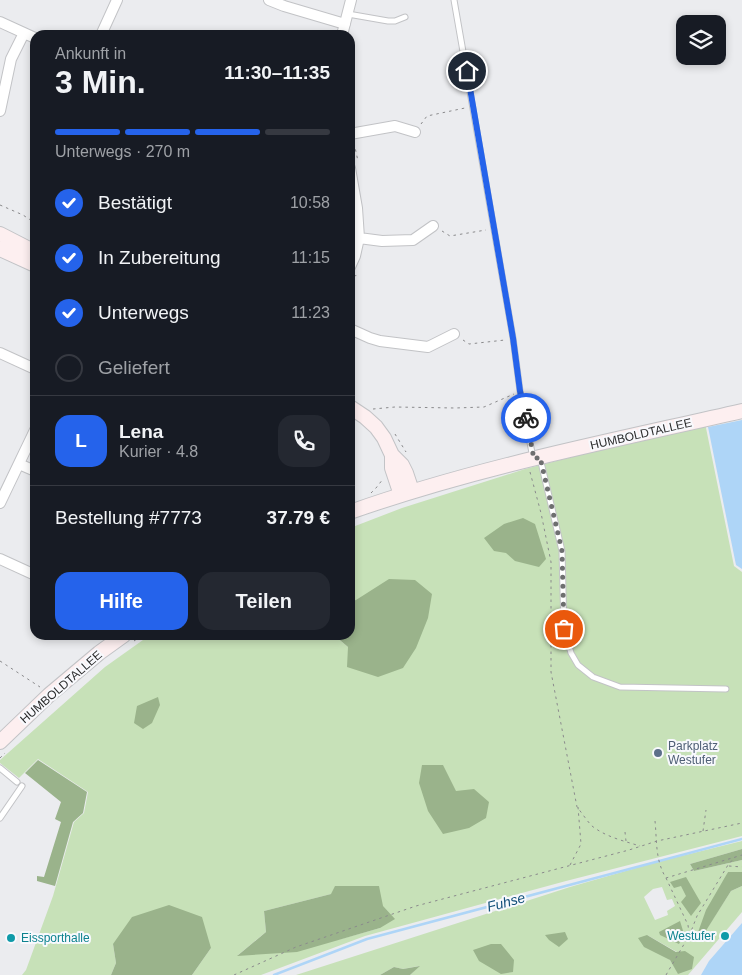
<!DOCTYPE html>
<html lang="de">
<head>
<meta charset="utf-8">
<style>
	:root { --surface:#171b24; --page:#242831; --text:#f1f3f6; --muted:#9ea1a6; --line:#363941; --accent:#2563eb }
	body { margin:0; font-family:Arial,sans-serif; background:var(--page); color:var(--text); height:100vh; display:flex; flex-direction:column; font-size:19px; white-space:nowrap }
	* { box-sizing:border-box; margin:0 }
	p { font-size:16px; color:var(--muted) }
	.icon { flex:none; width:28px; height:28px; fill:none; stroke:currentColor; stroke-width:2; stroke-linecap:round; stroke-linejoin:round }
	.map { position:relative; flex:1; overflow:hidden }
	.drawer { position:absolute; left:30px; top:30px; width:325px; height:610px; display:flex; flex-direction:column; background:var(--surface); border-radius:15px; box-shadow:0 2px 8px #0003 }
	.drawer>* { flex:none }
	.tools { position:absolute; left:676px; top:15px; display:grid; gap:10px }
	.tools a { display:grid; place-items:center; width:50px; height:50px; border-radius:10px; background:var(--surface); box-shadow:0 2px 8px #0003; font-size:25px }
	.pin { position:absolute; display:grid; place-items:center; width:42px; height:42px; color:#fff; margin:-21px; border:2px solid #fff; border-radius:50%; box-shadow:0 1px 5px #0007 }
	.courier { position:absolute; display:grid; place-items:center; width:50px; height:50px; margin:-25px; border:4px solid #2563eb; border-radius:50%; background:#fff; color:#222; box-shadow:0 1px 6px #0007 }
	.head em { font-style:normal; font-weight:600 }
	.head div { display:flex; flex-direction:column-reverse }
	.head { display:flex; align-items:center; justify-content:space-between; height:85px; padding:0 25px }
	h1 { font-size:32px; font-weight:600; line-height:38px }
	.bar { display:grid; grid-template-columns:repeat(4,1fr); gap:8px 5px; align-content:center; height:60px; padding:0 25px }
	.bar i { height:6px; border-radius:4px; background:var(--line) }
	.bar .selected { background:var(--accent) }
	.bar p { grid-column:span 4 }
	.line { display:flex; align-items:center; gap:12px; padding:0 25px; border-top:1px solid var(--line) }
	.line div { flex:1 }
	.round { display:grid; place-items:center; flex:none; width:52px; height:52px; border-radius:15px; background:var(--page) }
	ol { padding:0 25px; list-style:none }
	li { display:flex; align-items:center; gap:15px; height:55px }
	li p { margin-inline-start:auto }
	li .icon { padding:5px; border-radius:50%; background:var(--accent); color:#fff; stroke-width:4 }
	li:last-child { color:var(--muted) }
	li i { width:28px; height:28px; border:2px solid var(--line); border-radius:50% }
	.primary-button { display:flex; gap:10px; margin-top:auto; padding:10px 25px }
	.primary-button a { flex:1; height:58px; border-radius:15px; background:var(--accent); color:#fff; font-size:20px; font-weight:600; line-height:58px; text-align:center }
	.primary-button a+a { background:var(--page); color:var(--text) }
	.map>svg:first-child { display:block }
</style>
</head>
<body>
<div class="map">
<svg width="742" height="975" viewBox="0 0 742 975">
	<rect width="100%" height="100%" fill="#ebecef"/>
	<path fill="#c7e1b8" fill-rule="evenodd" d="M705,423L734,566L742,572V836L566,881L365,936L261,975H192L211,948L113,944L116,963L111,975H22L26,970L53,896L74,822L84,813L88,792L38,759L19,778L0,763V760L105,667L150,635H334L348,647L356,600L350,601V528L402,508L525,469ZM331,894L380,928L341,939L238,955L266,932L264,911Z
		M742,841V849L690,864L694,871L742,860V872H728L702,936L731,891L742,886V912L688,975H410L419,966L403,969L394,967L380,975H296L570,887L657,862ZM662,887L667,900L672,899L675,906L667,911L668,915L655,920L644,897L653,889ZM647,935L677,952L679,974L670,960Z"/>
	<path fill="#9ab38b" d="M523,518L535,524L546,559L539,567L515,561L506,553L494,551L484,538L504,524Z
		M389,579L415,580L432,594L428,618L416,648L403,668L378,677L347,667L348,647L334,635H350V601L356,600Z
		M158,697L160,705L152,723L143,729L134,723L137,706Z
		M38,760L87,792L83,813L73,822L55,886L37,881V876L44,877L61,822L55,819L61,802L25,773Z
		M422,765H443L456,791L474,789L489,802L486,818L469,828L443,834L428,811L419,783Z
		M742,849V860L694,871L690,864Z
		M728,872H742V886L731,891L702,937L697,935L706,910Z
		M686,877L701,903L691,916L681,902L686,896L681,886L674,888L670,882Z
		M335,886H379L383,906L395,919L380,928L297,952L237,956L266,932L264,911L331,894Z
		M169,905L202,917L211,948L192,975H111L116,963L113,944L132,917Z
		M680,921L684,934L679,944L660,935L659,932Z
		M565,932L568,939L559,947L549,940L545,935Z
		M647,935L676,952L685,951L694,957L692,969L678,974L670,960L644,947L638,938Z
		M491,944H501L514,960L513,972L501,974L479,961L473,950Z
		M420,966L410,975H380L394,967L403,969Z"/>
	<path fill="#aed5f7" d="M742,420V569L736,565L708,427Z
		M742,923V975H701L709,961Z"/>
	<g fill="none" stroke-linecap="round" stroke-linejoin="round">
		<path stroke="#aed5f7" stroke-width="2.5" d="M274,975L367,939L742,839"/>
		<defs>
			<path id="lane" d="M454,0L513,338L520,391L533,458
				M348,14L388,21H395L405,17
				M540,458L562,551L564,629L571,653L578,665L593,677L620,687L726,689
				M0,768L17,782
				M0,818L22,786"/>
			<path id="street" d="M269,0L284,6L345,24
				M0,22L35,38
				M101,35L117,0
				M342,35L351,0
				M0,111L11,59L24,33
				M350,134L395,126L415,132
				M350,168L357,208L359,238L355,256L350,267
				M359,238L382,241L413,240L433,226
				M350,329L370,338L380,341L428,347L454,334
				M0,353L35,369
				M19,464L35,471
				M0,503L35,430
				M0,559L35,575"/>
			<path id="secondary" d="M0,234L35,252
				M0,249L35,265
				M350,407L365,417L376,427L384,438L392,455L402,465L406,473L412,491
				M392,455V468L401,495
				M350,512C477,467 611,441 742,411
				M0,742L49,695L99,653L124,635"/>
		</defs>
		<use href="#lane" stroke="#c2c3c6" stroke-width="7"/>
		<use href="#street" stroke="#c2c3c6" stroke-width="12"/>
		<use href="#secondary" stroke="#c2c3c6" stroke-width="16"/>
		<path stroke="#8a8a8c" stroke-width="1" stroke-dasharray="2.5 4" stroke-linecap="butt" d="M421,124L427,116L465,108
			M354,143L358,161
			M0,205L23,215L35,223
			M442,231L450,236L486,230
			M350,288L356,275
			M463,340L469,344L505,340
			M373,409L395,407L455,408L484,407L514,394
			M395,434L406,452
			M530,472L541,513L551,562V672L577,807C582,813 587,821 592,826C606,837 624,841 640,846
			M371,493L376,488L383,479
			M134,641L142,635
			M0,661L40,687
			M0,758L5,753
			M655,821C657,840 655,860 666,878L742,855
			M703,831L706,810
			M625,832L626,841
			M570,865L581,844L578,807
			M729,866L742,867
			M666,878L688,925L689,933
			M234,975L296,947L416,906L629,850L657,841L742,823
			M666,975L690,934L697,916L728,865L735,857"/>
		<use href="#lane" stroke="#fff" stroke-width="5"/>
		<use href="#street" stroke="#fff" stroke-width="10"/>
		<use href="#secondary" stroke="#fdeff0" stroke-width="14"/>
	</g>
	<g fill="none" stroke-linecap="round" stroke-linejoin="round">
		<path stroke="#6e6f70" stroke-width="5" stroke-dasharray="0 9" d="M526,418L534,459L540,457L562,551L564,629"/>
		<path stroke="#2563eb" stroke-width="6" d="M467,71L513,338L520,391L526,418"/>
	</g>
	<circle fill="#5c6f8a" stroke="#f8f9fd" stroke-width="2" cx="658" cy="753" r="5"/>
	<g fill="#0f9aa8" stroke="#f8f9fd" stroke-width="2">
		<circle cx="725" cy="936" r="5"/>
		<circle cx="11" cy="938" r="5"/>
	</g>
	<g text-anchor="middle" stroke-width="4" stroke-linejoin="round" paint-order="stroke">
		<g font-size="12" fill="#2b2b2c" stroke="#f8f9fd">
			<text transform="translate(641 434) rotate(-13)" y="4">HUMBOLDTALLEE</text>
			<text transform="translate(61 687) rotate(-41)" y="4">HUMBOLDTALLEE</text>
		</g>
		<g font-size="12" fill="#4e5e75" stroke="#f8f9fd" text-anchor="start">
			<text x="668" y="750">Parkplatz<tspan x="668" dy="14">Westufer</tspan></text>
		</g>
		<g font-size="12" fill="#0d838f" stroke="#f8f9fd" text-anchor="end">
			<text x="715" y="940">Westufer</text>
			<text x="21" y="942" text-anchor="start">Eissporthalle</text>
		</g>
		<g font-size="14" font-style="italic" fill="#13507a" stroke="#f8f9fd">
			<text transform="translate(506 902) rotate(-15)" y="5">Fuhse</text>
		</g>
	</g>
</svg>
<div class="tools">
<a><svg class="icon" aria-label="layers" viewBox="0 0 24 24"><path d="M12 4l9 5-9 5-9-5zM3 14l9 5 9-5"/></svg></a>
</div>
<div class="pin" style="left:564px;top:629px;background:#ea580c"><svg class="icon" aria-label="bag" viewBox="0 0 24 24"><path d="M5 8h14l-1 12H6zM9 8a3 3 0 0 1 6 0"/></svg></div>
<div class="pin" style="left:467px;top:71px;background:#1f2937"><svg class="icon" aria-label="home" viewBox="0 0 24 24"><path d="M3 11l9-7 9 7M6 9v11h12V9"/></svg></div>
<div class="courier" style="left:526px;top:418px"><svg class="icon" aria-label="bike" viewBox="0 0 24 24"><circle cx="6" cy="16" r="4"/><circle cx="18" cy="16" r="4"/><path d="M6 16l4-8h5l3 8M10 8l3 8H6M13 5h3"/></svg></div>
<section class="drawer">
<div class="head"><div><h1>3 Min.</h1><p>Ankunft in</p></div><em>11:30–11:35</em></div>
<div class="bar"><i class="selected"></i><i class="selected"></i><i class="selected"></i><i></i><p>Unterwegs · 270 m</p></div>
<ol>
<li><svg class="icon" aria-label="check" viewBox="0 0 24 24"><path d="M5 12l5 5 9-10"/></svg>Bestätigt<p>10:58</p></li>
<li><svg class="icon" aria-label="check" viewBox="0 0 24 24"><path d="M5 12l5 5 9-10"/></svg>In Zubereitung<p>11:15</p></li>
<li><svg class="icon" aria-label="check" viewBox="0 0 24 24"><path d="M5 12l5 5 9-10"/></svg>Unterwegs<p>11:23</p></li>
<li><i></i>Geliefert</li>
</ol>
<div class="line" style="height:90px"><b class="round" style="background:var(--accent);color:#fff">L</b><div><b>Lena</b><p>Kurier · 4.8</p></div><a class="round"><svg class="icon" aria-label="phone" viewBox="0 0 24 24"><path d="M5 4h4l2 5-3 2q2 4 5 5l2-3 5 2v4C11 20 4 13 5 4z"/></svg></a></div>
<div class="line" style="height:65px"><div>Bestellung #7773</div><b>37.79 €</b></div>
<div class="primary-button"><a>Hilfe</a><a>Teilen</a></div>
</section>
</div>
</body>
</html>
